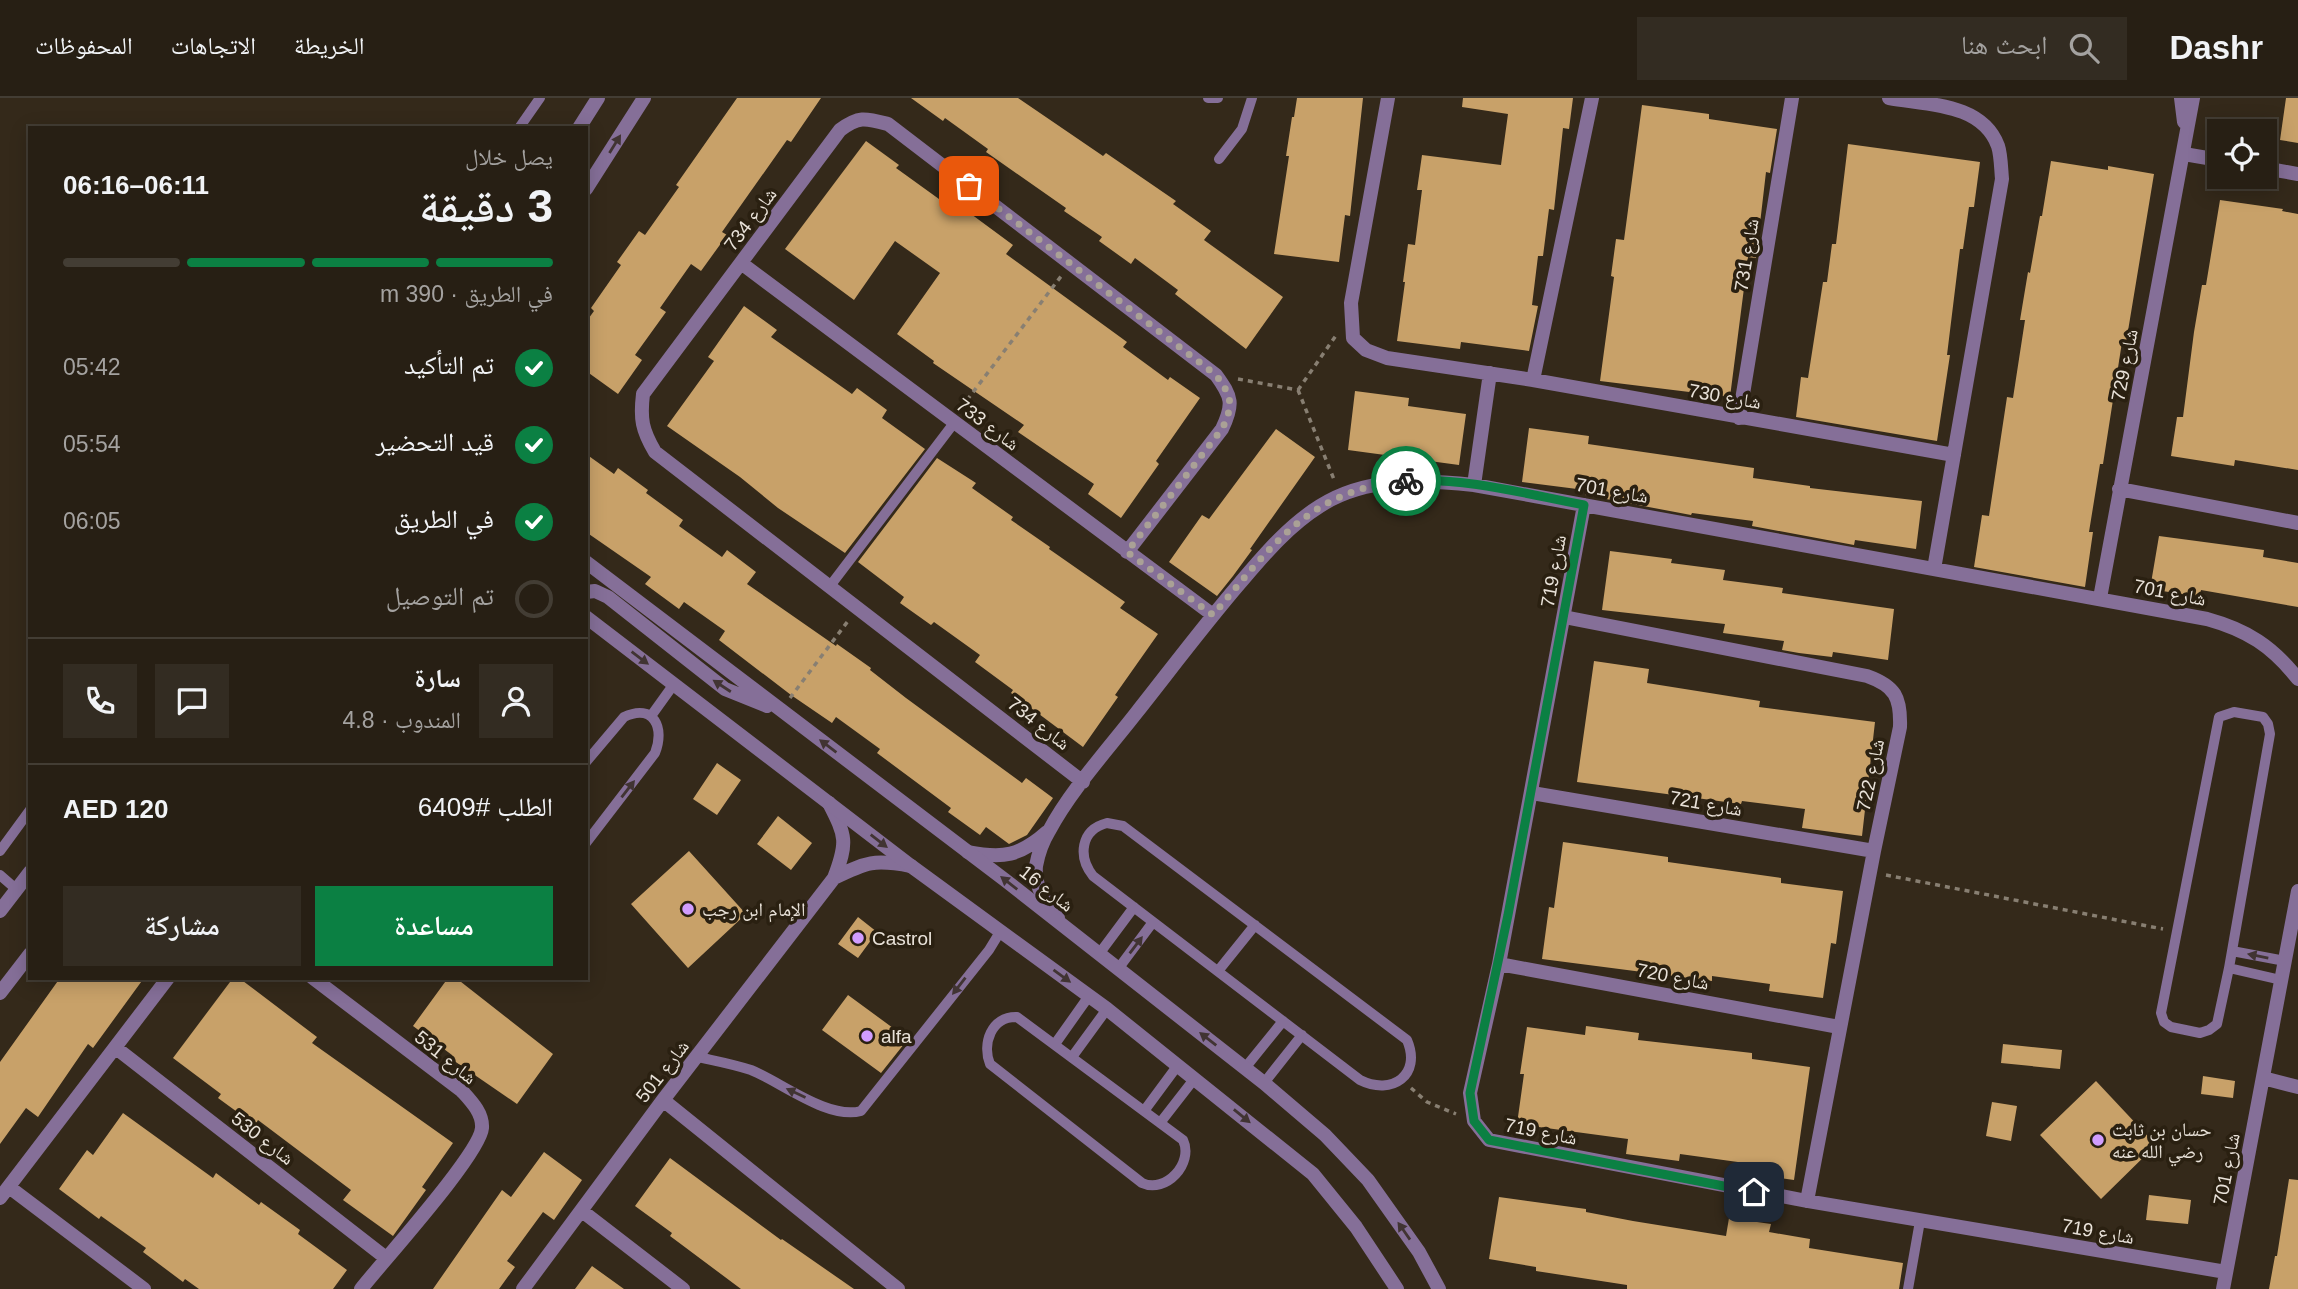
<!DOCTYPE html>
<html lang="ar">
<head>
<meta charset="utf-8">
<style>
	:root { --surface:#271f14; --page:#332c22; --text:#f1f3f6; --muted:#a4a2a0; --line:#433d34; --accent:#0b8043 }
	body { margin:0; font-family:Arial,"Noto Naskh Arabic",sans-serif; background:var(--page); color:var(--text); direction:rtl; height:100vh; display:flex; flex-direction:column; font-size:26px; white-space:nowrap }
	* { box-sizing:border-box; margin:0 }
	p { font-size:23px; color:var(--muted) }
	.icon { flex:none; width:38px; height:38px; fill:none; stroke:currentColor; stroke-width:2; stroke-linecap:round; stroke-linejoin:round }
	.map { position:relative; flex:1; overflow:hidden; direction:ltr }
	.details { position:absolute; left:28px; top:28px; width:560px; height:854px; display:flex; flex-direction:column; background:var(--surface); border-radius:0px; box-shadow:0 4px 18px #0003,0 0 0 2px var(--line); direction:rtl }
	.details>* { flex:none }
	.buttons { position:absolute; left:2207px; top:21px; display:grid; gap:14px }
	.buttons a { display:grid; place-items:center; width:70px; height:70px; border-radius:0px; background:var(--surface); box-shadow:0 4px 18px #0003,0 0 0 2px var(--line); font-size:35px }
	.pin { position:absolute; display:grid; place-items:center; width:60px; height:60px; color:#fff; margin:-30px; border-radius:14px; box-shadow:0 4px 10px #0006 }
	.courier { position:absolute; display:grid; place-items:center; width:70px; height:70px; margin:-35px; border:5px solid #0b8043; border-radius:50%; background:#fff; color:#222; box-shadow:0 2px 9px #0007 }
	.head em { font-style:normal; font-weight:600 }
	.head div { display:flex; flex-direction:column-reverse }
	.head { display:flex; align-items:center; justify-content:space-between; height:119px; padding:0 35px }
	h1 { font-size:46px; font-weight:600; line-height:52px }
	.bar { display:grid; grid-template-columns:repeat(4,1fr); gap:10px 7px; align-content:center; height:84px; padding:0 35px }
	.bar i { height:9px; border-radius:5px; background:var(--line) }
	.bar .on { background:var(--accent) }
	.bar p { grid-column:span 4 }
	.line { display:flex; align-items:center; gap:18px; padding:0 35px; border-top:2px solid var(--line) }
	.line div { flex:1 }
	.round { display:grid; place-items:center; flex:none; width:74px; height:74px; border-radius:0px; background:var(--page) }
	ol { padding:0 35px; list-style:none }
	li { display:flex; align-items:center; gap:21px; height:77px }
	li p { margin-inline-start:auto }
	li .icon { padding:7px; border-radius:50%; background:var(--accent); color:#fff; stroke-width:4 }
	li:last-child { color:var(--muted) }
	li i { width:38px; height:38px; border:4px solid var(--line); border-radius:50% }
	.primary-button { display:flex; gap:14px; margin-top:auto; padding:14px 35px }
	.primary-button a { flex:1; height:80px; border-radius:0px; background:var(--accent); color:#fff; font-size:28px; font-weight:600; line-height:80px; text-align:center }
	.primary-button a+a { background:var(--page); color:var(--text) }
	header { display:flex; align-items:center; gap:42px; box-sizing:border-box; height:98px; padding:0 35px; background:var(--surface); border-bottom:2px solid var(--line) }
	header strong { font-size:33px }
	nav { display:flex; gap:38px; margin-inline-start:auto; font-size:24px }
	.search { width:490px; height:63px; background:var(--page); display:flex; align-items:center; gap:18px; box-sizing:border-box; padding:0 24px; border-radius:0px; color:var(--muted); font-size:26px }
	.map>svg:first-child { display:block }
</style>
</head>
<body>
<header>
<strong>Dashr</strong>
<div class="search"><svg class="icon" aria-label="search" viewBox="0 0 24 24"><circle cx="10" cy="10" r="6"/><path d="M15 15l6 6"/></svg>ابحث هنا</div>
<nav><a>الخريطة</a><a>الاتجاهات</a><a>المحفوظات</a></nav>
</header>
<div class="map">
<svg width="2298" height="1191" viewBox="0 0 2298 1191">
	<rect width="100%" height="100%" fill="#34291a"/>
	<path fill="#c8a169" d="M737,0H821L791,44L787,42L722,134L727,137L701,173L691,166L660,210L666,214L635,257L642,262L618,296L586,273V224L594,213L591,210L621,167L617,164L639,133L645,137L679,89L676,87Z
		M911,0H1018L1103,58L1106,55L1176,103L1173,106L1211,133L1204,142L1283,199L1246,251L1175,196L1178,192L1135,160L1131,166L1099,143L1102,139L1064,113L1066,110L986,54L988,51L945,20L943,23Z
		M1297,0H1363L1350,118L1345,117L1339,164L1274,156L1289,58H1286L1292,19H1294Z
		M1463,0H1573L1569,31L1563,30L1554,112L1549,111L1543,158H1538L1532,207L1538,208L1529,253L1461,244L1460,251L1397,243L1405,184H1403L1408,146L1415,147L1422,92H1417L1422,57L1501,67L1508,16L1462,9Z
		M2286,0H2298V45L2280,42Z
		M1642,7L1709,16V21L1777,31L1770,75L1766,74L1756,160L1748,159L1730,299L1600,283L1614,179L1611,178L1616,141L1624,142Z
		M866,43L899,67L896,70L939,101L946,90L975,110L971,116L1013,147L1006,156L1127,244L1123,249L1168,282L1170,279L1200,300L1156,363L1159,366L1121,420L1088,396L1094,386L1018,334L1024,327L933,265L934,263L897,236L940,175L895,143L854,202L785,151Z
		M1848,46L1980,64L1974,109H1969L1963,151H1960L1947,257H1950L1937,343L1796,319L1801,279L1808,280L1823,184H1827L1832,146H1836Z
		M2051,63L2108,72V68L2154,76L2126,245L2122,244L2103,366H2100L2089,434H2093L2085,489L1974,469L1982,417L1989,418L2007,299L2013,300L2025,222H2020L2028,174L2030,175L2040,118H2042Z
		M2220,102L2283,111L2282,113L2298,116V372L2235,362L2234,368L2171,358L2177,319H2183L2194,234L2202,187H2206Z
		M744,208L777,232L771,239L852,296L857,290L887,312L882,320L925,351L845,455L778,410L740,379L667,328L714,263L708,259Z
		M1355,293L1409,300L1408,308L1466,316L1459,367L1348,352Z
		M1529,330L1589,338L1588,346L1754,370L1753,380L1810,388V390L1922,403L1916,451L1855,442L1854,447L1752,428L1753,423L1692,415L1691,417L1585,397V392L1522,384Z
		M1276,331L1315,359L1250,451L1252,452L1233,478L1217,498L1169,464L1202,417L1209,421Z
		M586,356L614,376L618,370L648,392L646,395L683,422L679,428L722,459L727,452L756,474L747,486L836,548L837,546L871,570L870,572L906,600L1022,685L1026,680L1053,700L1027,737L1009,746L986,729L980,737L948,714L951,710L877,655L880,651L836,619L832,625L791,597L719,542L725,533L684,504L679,511L645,486L651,479L586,434Z
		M937,360L976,385L972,390L1013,419L1011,422L1050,449L1049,451L1125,504L1120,510L1158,536L1115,597L1118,599L1083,649L1011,595L1013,592L975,564L980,557L934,524L931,527L900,505L904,499L858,464Z
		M2159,438L2264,452L2263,459L2298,465V509L2201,492L2200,499L2150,491Z
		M1610,453L1672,461L1671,465L1725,472L1723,482L1783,490L1782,495L1894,511L1888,562L1833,554L1832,559L1799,555L1782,552L1784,543L1723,535L1725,526L1602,512Z
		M1594,563L1649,571L1647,585L1760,603L1759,609L1875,624L1862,738L1802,730L1805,711L1742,703L1741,706L1577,684Z
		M717,665L741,682L717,717L693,701Z
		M778,718L812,745L791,772L757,746Z
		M1563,744L1668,759V764L1781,780V785L1843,793L1836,846L1831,845L1823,900L1769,893L1770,886L1712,878V883L1542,861L1549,809L1554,810Z
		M689,753L746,816L688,870L631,806Z
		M858,819L877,834L858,860L838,846Z
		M60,880H144L93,950L88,946L38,1019L26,1010L0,1046V964Z
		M233,880H239L317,939L312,945L453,1045L422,1089L426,1092L393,1138L343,1102L351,1092L258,1022L255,1027L218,1000L221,996L173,960Z
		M448,880H456L553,956L517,1006L450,960L452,957L413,928Z
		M848,897L908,941L881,975L822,932Z
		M1586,928L1639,935L1638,942L1752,955V961L1810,969L1794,1082L1743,1075L1745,1065L1680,1056L1679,1063L1626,1056L1628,1041L1517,1026L1524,976H1520L1527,929L1585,937Z
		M2003,946L2062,952L2060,971L2001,965Z
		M2203,978L2235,983L2233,1000L2201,996Z
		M2096,983L2156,1047L2101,1101L2040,1037Z
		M1992,1004L2017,1008L2011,1043L1986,1038Z
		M123,1015L213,1080L216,1075L259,1107L261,1104L300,1132L298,1136L347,1172L333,1191H199L185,1181L183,1184L143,1154L146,1150L101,1118L99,1121L59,1091L87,1052L93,1057Z
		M544,1054L582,1082L554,1122L543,1114L507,1163L515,1169L499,1191H433L502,1092L511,1099Z
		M670,1060L781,1142L782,1141L854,1191H741L670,1138L672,1135L635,1108Z
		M2289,1081L2298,1082V1191H2269L2275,1158H2277Z
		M2149,1097L2191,1102L2188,1126L2146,1122Z
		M1499,1099L1586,1111V1114L1633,1123L1726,1138L1729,1120L1771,1126L1769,1134L1810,1141L1809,1150L1903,1165L1899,1191H1627V1187L1536,1173V1169L1489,1161Z
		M592,1168L624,1191H575Z"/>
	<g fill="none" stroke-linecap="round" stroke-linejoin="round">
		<path stroke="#887f72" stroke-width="3.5" stroke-dasharray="5 5" stroke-linecap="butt" d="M1238,281L1298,292
			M1298,292L1335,384
			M1298,292L1337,236
			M961,310L1062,177
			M790,600L848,523
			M1886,777L2163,831
			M1411,990L1427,1004L1456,1016"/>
		<path stroke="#856f98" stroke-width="10" d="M1208,0H1218
			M519,30L540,0
			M1219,61L1242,31L1252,0
			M830,488L954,325
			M2234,614L2263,619L2268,626L2270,636L2229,870L2217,926L2209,932L2200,935L2171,929L2164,924L2161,915L2219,619Z
			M651,618L674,586
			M586,664L624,619C654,605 665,630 655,655L586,745
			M1107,725L1123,728L1407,942C1422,977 1392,998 1360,982L1093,778C1078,759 1080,732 1107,725Z
			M0,753L30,712
			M0,777L16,791
			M2232,853L2285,863
			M1099,856L1134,809
			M2229,870L2281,882
			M1118,871L1153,824
			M1218,873L1255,827
			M1017,919L1183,1042C1194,1065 1166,1096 1142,1085L990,966C982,946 991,918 1017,919Z
			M1055,946L1089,898
			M698,959C716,963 733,966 751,972C781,984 828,1022 861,1013L989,852L1000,834
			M1072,959L1107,911
			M1245,970L1283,923
			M1264,985L1302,937
			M1144,1013L1178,967
			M1160,1025L1195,980
			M1908,1191L1920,1123"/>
		<path stroke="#856f98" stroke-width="14" d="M1388,0L1351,205L1353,240L1366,252L1387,260L1533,282L1954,357
			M1889,0C1928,7 1982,5 1998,48C2001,57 2001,70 2002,81L1934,471
			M2181,0L2184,24
			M2184,56L2219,62
			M2264,70L2298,76
			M741,165L1213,517
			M1533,282L1592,0
			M1739,320L1792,0
			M1474,387L1490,275
			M2119,391L2298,425
			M1584,407L1499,866L1470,995L1474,1023L1489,1042L1807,1103L2226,1174
			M2100,500L2193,0
			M1564,519L1867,578C1895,588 1901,599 1900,629L1874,753L1807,1103
			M1083,684L655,354C642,332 640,321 643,296L840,32C859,18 865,20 888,26L1216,277C1232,299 1234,306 1222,331L1127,454
			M1532,695L1874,753
			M968,754C1003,761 1020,758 1047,734
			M834,780C867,764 874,761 911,768
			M1058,820C1046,805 1034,789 1036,768C1038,757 1043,743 1049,733C1070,693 1109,650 1137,614C1171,571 1204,527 1240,485C1264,457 1288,428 1320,408C1365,379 1423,381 1474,387L2207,521C2247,532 2272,548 2298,581
			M1499,866L1839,929
			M313,880L462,993C471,1003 483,1015 482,1030C480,1056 383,1163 361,1191
			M116,950L386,1160
			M2263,980L2298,989
			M663,1002L898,1191
			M9,1089L144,1191
			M0,1100L168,880
			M582,1113L683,1191
			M523,1191L663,1002L834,780C848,744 846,738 829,705
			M2223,1191L2298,793"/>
		<path stroke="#856f98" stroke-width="14" d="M579,30L598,0
			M586,91L644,0
			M586,464L1005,782L1264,985L1325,1037L1368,1082L1419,1154L1439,1191
			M586,494L595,493L608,499L725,591L767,608
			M586,519L911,768L1107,911L1313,1076L1356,1129L1397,1191
			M0,813L30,774
			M0,895L30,856"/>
	</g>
	<defs><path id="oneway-solid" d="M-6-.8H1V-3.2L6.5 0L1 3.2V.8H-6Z" transform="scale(1.75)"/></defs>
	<g fill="#413433">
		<use href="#oneway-solid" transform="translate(615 46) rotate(-58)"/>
		<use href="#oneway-solid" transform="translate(640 560) rotate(37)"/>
		<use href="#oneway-solid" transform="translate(722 588) rotate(-147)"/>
		<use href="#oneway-solid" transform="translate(828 648) rotate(-143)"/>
		<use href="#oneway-solid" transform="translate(628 691) rotate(-52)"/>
		<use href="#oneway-solid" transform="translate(879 743) rotate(38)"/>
		<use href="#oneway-solid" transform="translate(1009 785) rotate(-142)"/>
		<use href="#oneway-solid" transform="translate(1136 847) rotate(-53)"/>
		<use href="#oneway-solid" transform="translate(2258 858) rotate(-169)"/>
		<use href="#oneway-solid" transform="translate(1062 878) rotate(36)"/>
		<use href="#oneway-solid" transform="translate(959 888) rotate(128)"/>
		<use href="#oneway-solid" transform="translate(1208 941) rotate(-142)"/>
		<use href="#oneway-solid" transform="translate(796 995) rotate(-155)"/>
		<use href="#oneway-solid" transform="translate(1242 1018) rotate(39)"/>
		<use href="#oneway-solid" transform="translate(1404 1133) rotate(-125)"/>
	</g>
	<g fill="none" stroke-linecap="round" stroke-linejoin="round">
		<path stroke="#aaa196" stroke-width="7" stroke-dasharray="0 12.6" d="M969,88L1216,277C1232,299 1234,306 1222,331L1127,454L1213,517C1270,450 1310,390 1406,383"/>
		<path stroke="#0b8043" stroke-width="9" d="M1406,383C1465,379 1526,396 1584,407L1508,817L1470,995L1474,1023L1489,1042L1754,1094"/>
	</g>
	<g fill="#d19dfe" stroke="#2a2011" stroke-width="2.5">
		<circle cx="688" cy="811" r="7"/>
		<circle cx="858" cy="840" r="7"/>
		<circle cx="867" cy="938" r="7"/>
		<circle cx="2098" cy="1042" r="7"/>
	</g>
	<g text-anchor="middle" stroke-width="7" stroke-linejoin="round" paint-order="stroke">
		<g font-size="19" fill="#e9e2d9" stroke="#2a2011">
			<text transform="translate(750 121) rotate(-53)" y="7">شارع 734</text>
			<text transform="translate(1746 157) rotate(-81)" y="7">شارع 731</text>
			<text transform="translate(2124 267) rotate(-79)" y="7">شارع 729</text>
			<text transform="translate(1725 298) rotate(10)" y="7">شارع 730</text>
			<text transform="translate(988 326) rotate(37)" y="7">شارع 733</text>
			<text transform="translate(1612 392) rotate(10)" y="7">شارع 701</text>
			<text transform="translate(1553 473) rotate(-80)" y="7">شارع 719</text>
			<text transform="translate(2170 494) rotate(11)" y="7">شارع 701</text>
			<text transform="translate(1039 625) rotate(38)" y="7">شارع 734</text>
			<text transform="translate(1870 677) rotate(-78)" y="7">شارع 722</text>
			<text transform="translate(1706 705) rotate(10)" y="7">شارع 721</text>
			<text transform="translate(1047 790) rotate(38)" y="7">شارع 16</text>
			<text transform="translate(1673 878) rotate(11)" y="7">شارع 720</text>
			<text transform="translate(446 959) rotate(39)" y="7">شارع 531</text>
			<text transform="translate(662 973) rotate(-52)" y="7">شارع 501</text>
			<text transform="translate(1541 1033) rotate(11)" y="7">شارع 719</text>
			<text transform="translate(263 1040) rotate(38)" y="7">شارع 530</text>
			<text transform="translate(2226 1071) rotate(-79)" y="7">شارع 701</text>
			<text transform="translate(2098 1133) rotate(10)" y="7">شارع 719</text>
		</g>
		<g font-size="19" fill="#e9e2d9" stroke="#2a2011" text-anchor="start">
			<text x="702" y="818">الإمام ابن رجب</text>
			<text x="872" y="847">Castrol</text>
			<text x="881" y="945">alfa</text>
			<text x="2112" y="1038">حسان بن ثابت<tspan x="2112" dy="22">رضي الله عنه</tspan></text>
		</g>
	</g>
</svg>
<div class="buttons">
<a><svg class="icon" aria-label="locate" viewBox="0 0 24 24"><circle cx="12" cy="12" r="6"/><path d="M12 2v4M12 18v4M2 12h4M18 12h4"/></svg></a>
</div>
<div class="pin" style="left:969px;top:88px;background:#ea580c"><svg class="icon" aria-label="bag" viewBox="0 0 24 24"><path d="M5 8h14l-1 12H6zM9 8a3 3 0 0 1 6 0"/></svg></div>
<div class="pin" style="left:1754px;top:1094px;background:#1f2937"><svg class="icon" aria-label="home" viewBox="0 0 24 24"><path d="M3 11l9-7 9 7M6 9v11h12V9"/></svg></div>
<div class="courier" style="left:1406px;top:383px"><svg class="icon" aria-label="bike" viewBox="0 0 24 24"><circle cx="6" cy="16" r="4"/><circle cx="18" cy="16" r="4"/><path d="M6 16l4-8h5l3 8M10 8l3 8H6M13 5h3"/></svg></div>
<section class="details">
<div class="head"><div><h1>3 دقيقة</h1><p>يصل خلال</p></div><em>06:11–06:16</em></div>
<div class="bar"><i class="on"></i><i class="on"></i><i class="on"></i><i></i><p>في الطريق · 390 m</p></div>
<ol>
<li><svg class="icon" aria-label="check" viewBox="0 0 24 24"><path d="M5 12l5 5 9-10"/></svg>تم التأكيد<p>05:42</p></li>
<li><svg class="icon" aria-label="check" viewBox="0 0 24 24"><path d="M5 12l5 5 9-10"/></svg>قيد التحضير<p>05:54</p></li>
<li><svg class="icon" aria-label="check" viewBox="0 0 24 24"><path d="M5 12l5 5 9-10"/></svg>في الطريق<p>06:05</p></li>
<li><i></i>تم التوصيل</li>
</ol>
<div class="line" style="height:126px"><a class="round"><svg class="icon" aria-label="person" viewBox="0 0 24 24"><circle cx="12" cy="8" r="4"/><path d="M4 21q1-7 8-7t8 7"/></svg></a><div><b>سارة</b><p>المندوب · 4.8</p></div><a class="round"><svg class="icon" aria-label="chat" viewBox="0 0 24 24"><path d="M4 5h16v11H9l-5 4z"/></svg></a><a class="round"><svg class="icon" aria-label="phone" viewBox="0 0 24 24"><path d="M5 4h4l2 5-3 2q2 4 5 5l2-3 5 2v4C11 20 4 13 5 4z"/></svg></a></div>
<div class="line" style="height:91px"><div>الطلب #6409</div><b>AED 120</b></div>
<div class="primary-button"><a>مساعدة</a><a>مشاركة</a></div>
</section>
</div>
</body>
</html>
